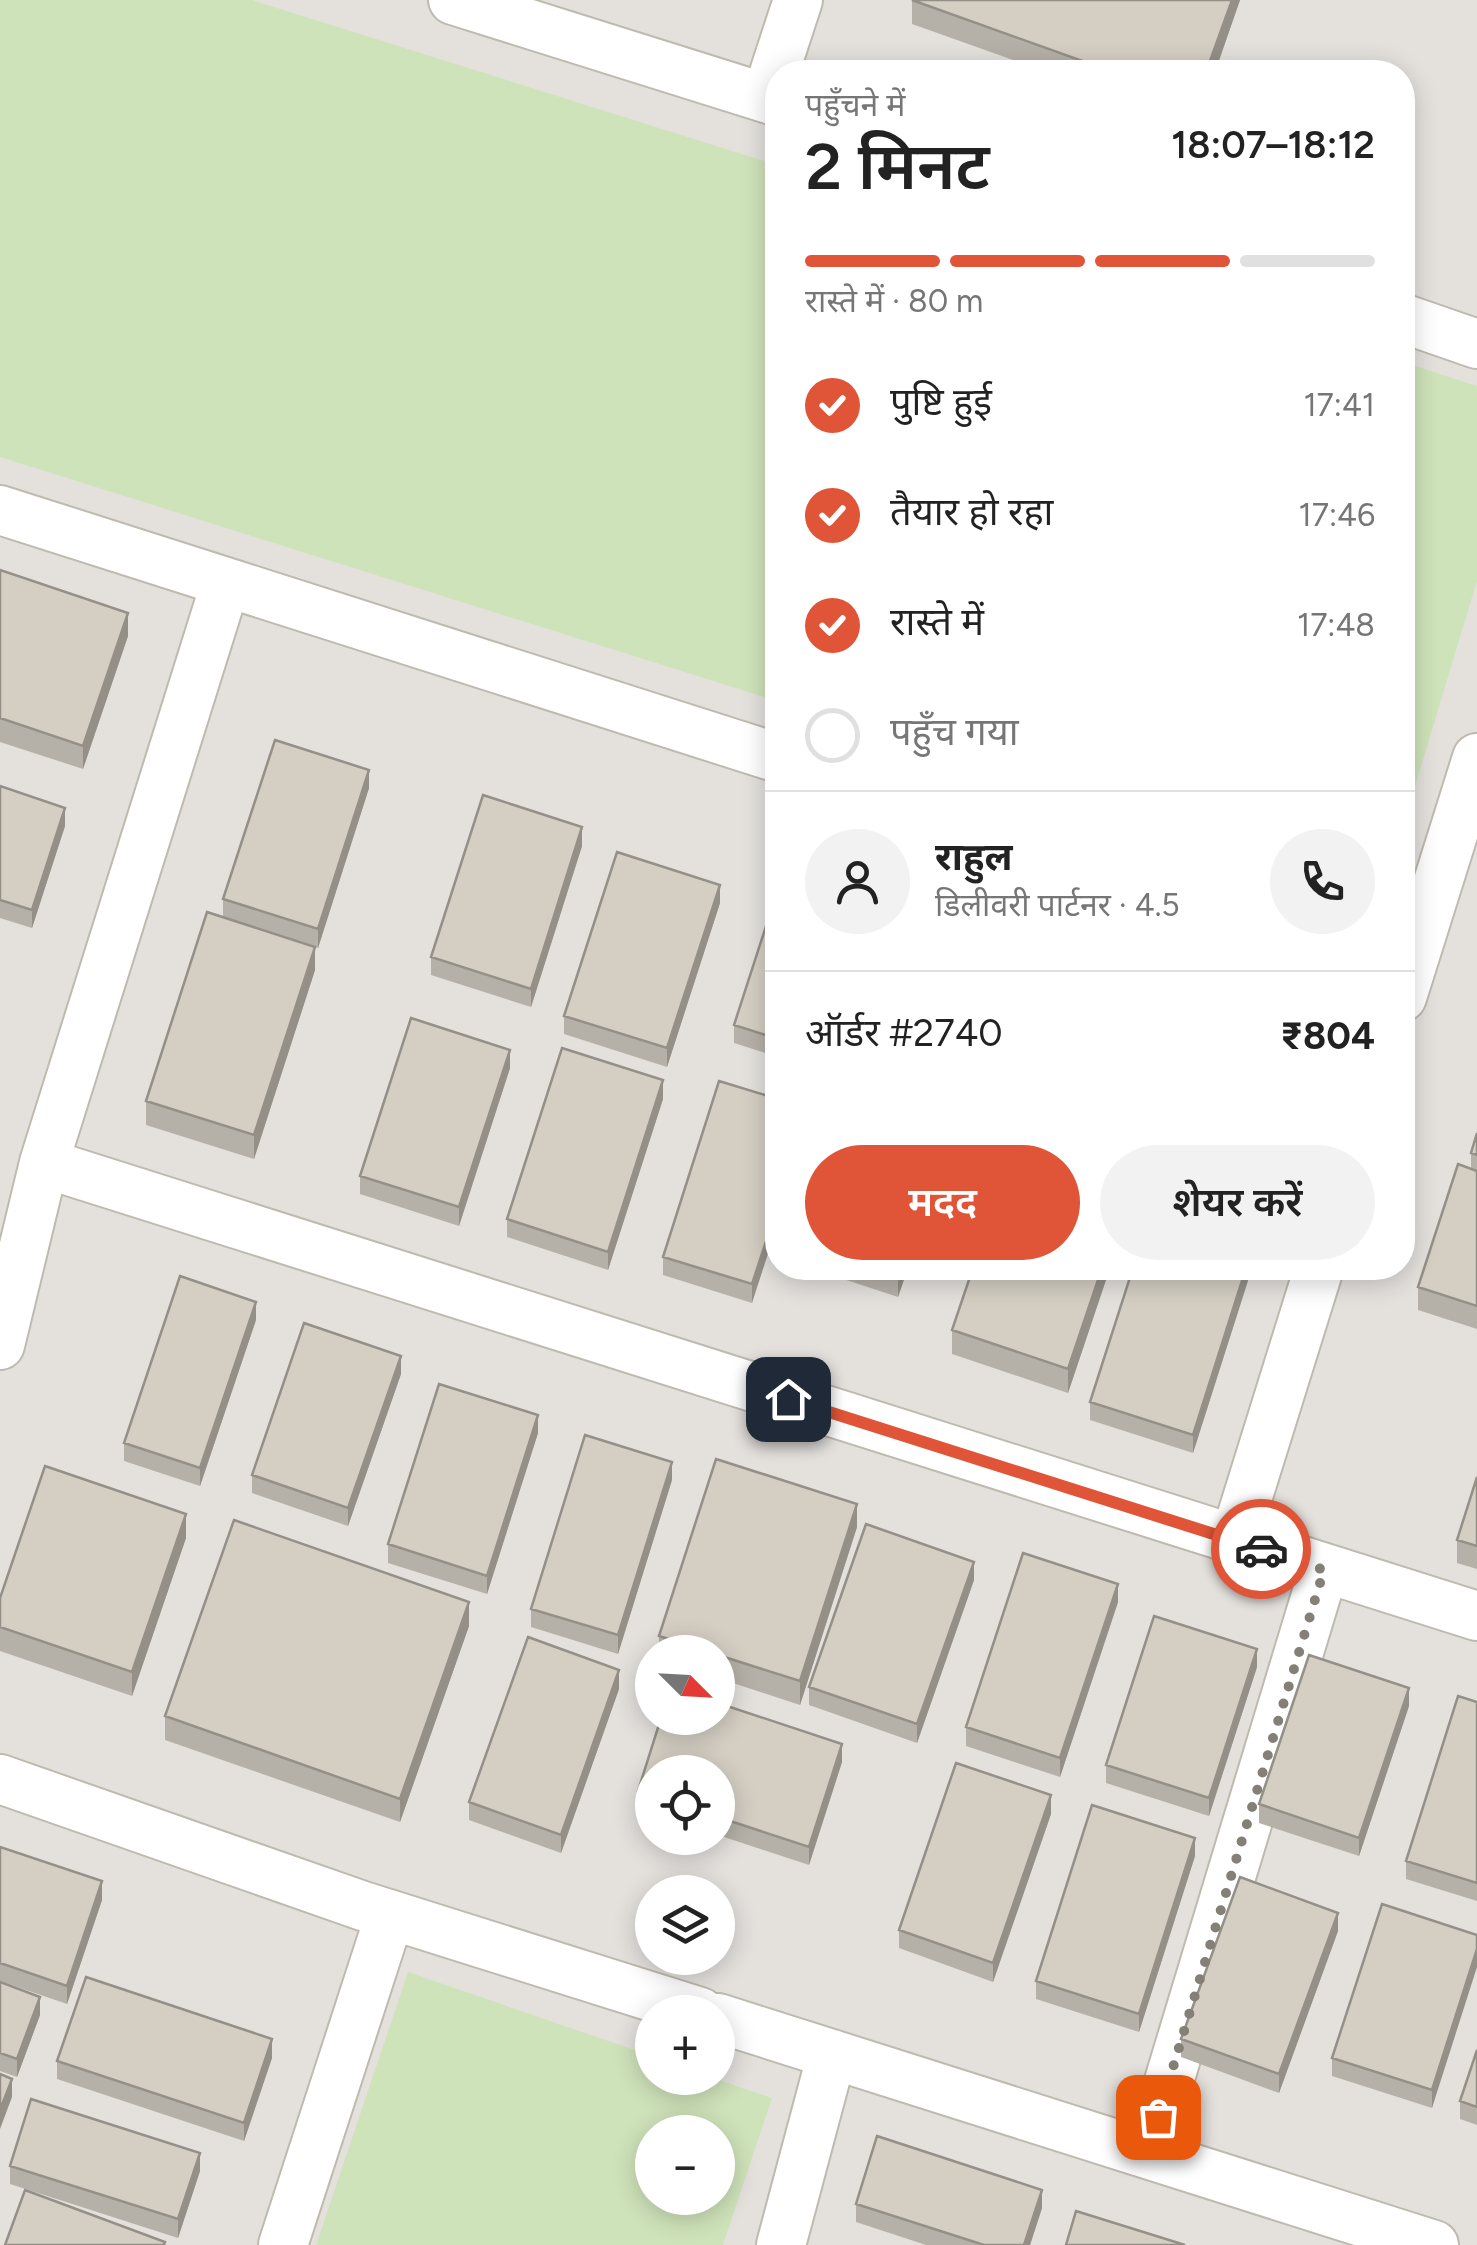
<!DOCTYPE html>
<html lang="hi">
<head>
<meta charset="utf-8">
<style>
	:root { --surface:#fff; --page:#f2f2f2; --text:#222; --muted:#767676; --line:#e0e0e0; --accent:#e05537 }
	body { margin:0; font-family:Figtree,"Noto Sans Devanagari",sans-serif; background:var(--page); color:var(--text); height:100vh; display:flex; flex-direction:column; font-size:38px; white-space:nowrap }
	* { box-sizing:border-box; margin:0 }
	p { font-size:32px; color:var(--muted) }
	.icon { flex:none; width:55px; height:55px; fill:none; stroke:currentColor; stroke-width:2; stroke-linecap:round; stroke-linejoin:round }
	.map { position:relative; flex:1; overflow:hidden }
	.drawer { position:absolute; left:765px; top:60px; width:650px; height:1220px; display:flex; flex-direction:column; background:var(--surface); border-radius:40px; box-shadow:0 5px 25px #0003 }
	.drawer>* { flex:none }
	.needle { width:65px; rotate:114deg }
	.fabs { position:absolute; left:635px; top:1635px; display:grid; gap:20px }
	.fabs a { display:grid; place-items:center; width:100px; height:100px; border-radius:50%; background:var(--surface); box-shadow:0 5px 25px #0003; font-size:50px }
	.pin { position:absolute; display:grid; place-items:center; width:85px; height:85px; color:#fff; margin:-42px; border-radius:20px; box-shadow:0 5px 15px #0006 }
	.courier { position:absolute; display:grid; place-items:center; width:100px; height:100px; margin:-50px; border:8px solid #e05537; border-radius:50%; background:#fff; color:#222; box-shadow:0 2px 12px #0007 }
	.headline em { font-style:normal; font-weight:600 }
	.headline div { display:flex; flex-direction:column-reverse }
	.headline { display:flex; align-items:center; justify-content:space-between; height:170px; padding:0 40px }
	h1 { font-size:65px; font-weight:600; line-height:75px }
	.bar { display:grid; grid-template-columns:repeat(4,1fr); gap:15px 10px; align-content:center; height:120px; padding:0 40px }
	.bar i { height:12px; border-radius:8px; background:var(--line) }
	.bar .active { background:var(--accent) }
	.bar p { grid-column:span 4 }
	.line { display:flex; align-items:center; gap:25px; padding:0 40px; border-top:2px solid var(--line) }
	.line div { flex:1 }
	.round { display:grid; place-items:center; flex:none; width:105px; height:105px; border-radius:52px; background:var(--page) }
	ol { padding:0 40px; list-style:none }
	li { display:flex; align-items:center; gap:30px; height:110px }
	li p { margin-inline-start:auto }
	li .icon { padding:10px; border-radius:50%; background:var(--accent); color:#fff; stroke-width:4 }
	li:last-child { color:var(--muted) }
	li i { width:55px; height:55px; border:5px solid var(--line); border-radius:50% }
	.primary-button { display:flex; gap:20px; margin-top:auto; padding:20px 40px }
	.primary-button a { flex:1; height:115px; border-radius:60px; background:var(--accent); color:#fff; font-size:40px; font-weight:600; line-height:115px; text-align:center }
	.primary-button a+a { background:var(--page); color:var(--text) }
	.map>svg:first-child { display:block }
</style>
</head>
<body>
<div class="map">
<svg width="1477" height="2245" viewBox="0 0 1477 2245">
	<rect width="100%" height="100%" fill="#f4f2ec"/>
	<path fill="#e4e1dd" fill-rule="evenodd" d="M0,0H1477V2245H0ZM778,72H1402V1268H778ZM652,1652H718V1718H652ZM652,1772H718V1838H652ZM652,1892H718V1958H652ZM652,2012H718V2078H652ZM652,2132H718V2198H652Z"/>
	<path fill="#cfe3ba" fill-rule="evenodd" d="M0,0H252L777,165V701L0,457Z
		M1403,362L1477,386V581L1403,826Z
		M408,1972L652,2056V2078H714L772,2098L723,2245H316ZM652,2132H718V2198H652Z"/>
	<g fill="none" stroke-linecap="round" stroke-linejoin="round">
		<defs>
			<path id="minor" d="M453,0L778,102
				M766,98L798,0
				M1402,318L1477,344
				M0,510L778,758
				M1402,997L1477,758
				M44,1163L1477,1616
				M0,1345L44,1163L225,585
				M1234,1541L1319,1268
				M0,1779L363,1906L700,2012
				M718,2018L1434,2245
				M1147,2154L1324,1569
				M283,2245L390,1915
				M781,2245L832,2054"/>
		</defs>
		<use href="#minor" stroke="#bfbaaf" stroke-width="52"/>
		<use href="#minor" stroke="#fff" stroke-width="48"/>
	</g>
	<path fill="#b6b1a8" d="M912,0H1240L1215,72H1047L912,24Z
		M0,570L128,636L83,769L0,742Z
		M0,786L65,826L32,928L0,918Z
		M369,788L318,948L315,947V970L254,1159L146,1125V1101L223,917V899Z
		M582,846L531,1007L431,975V957Z
		M778,889V1057L734,1043V1025Z
		M720,903L667,1067L564,1034V1016Z
		M510,1068L459,1226L360,1194V1176Z
		M663,1099L608,1270L507,1237V1219Z
		M778,1099L752,1303L663,1275V1257Z
		M1477,1133V1329L1418,1310V1287L1471,1169V1153Z
		M813,1268H908L898,1297L813,1269Z
		M1110,1268L1068,1393L952,1354V1330Z
		M1133,1268H1252L1193,1453L1090,1420V1402Z
		M256,1320L200,1486L124,1461V1443Z
		M401,1374L348,1526L252,1493V1475Z
		M538,1433L487,1594L388,1563V1544Z
		M1477,1477V1569L1457,1563V1540Z
		M672,1480L618,1654L531,1627V1609Z
		M857,1527L800,1705L718,1678V1652H659V1636Z
		M186,1538L132,1696L0,1651V1598Z
		M974,1580L917,1743L809,1705V1687Z
		M1118,1602L1060,1777L966,1746V1727Z
		M469,1626L400,1822L165,1740V1716Z
		M1257,1667L1209,1816L1106,1783V1765Z
		M619,1689L561,1853L469,1820V1802Z
		M1477,1702V1901L1406,1879V1861Z
		M718,1703L842,1744V1762L809,1865L718,1835V1772H652V1814L638,1810V1791L661,1718H718Z
		M1409,1706L1359,1856L1259,1823V1804Z
		M1051,1814L993,1982L899,1948V1930Z
		M0,1847L102,1900L67,2004L0,1981Z
		M1195,1856L1139,2032L1036,1999V1981Z
		M1338,1931L1279,2093L1181,2057V2039Z
		M1477,1935L1432,2108L1332,2076V2058Z
		M0,1982L40,2015L17,2077L0,2071Z
		M1477,2050V2125L1460,2119V2101Z
		M272,2058L244,2141L57,2079V2061Z
		M10,2166L200,2171L178,2238L10,2184Z
		M856,2204L1042,2208L1030,2245H926L856,2222Z"/>
	<path fill="#949088" d="M1232,0H1240L1215,72H1206Z
		M128,613V636L83,769V746Z
		M369,770V788L318,948V929Z
		M65,808V826L32,928V910Z
		M582,827V846L531,1007V989Z
		M720,885V903L667,1067V1048Z
		M315,947V970L254,1159V1135Z
		M510,1050V1068L459,1226V1207Z
		M663,1080V1099L608,1270V1252Z
		M778,1205V1223L752,1303V1284Z
		M902,1268H908L898,1297V1279Z
		M1102,1268H1110L1068,1393V1369Z
		M1246,1268H1252L1193,1453V1435Z
		M256,1302V1320L200,1486V1468Z
		M401,1356V1374L348,1526V1508Z
		M538,1415V1433L487,1594V1576Z
		M672,1462V1480L618,1654V1635Z
		M857,1504V1527L800,1705V1681Z
		M186,1514V1538L132,1696V1672Z
		M974,1562V1580L917,1743V1724Z
		M1118,1584V1602L1060,1777V1758Z
		M469,1602V1626L400,1822V1799Z
		M1257,1649V1667L1209,1816V1798Z
		M619,1670V1689L561,1853V1835Z
		M1409,1688V1706L1359,1856V1838Z
		M842,1744V1762L809,1865V1847Z
		M1051,1795V1814L993,1982V1963Z
		M1195,1838V1856L1139,2032V2014Z
		M102,1881V1900L67,2004V1986Z
		M1338,1913V1931L1279,2093V2074Z
		M1477,1949V1967L1432,2108V2090Z
		M40,1997V2015L17,2077V2059Z
		M272,2039V2058L244,2141V2123Z
		M12,2079V2097L0,2129V2110Z
		M200,2153V2171L178,2238V2219Z
		M1042,2190V2208L1030,2245H1024Z"/>
	<path fill="#d4cec3" stroke="#949088" stroke-width="2.5" d="M912,0H1232L1206,72H1113Z
		M0,570L128,613L83,746L0,718Z
		M275,740L369,770L318,929L223,899Z
		M0,786L65,808L32,910L0,900Z
		M483,795L582,827L531,989L431,957Z
		M617,852L720,885L667,1048L564,1016Z
		M778,889V1039L734,1025Z
		M207,912L315,947L254,1135L146,1101Z
		M411,1018L510,1050L459,1207L360,1176Z
		M562,1048L663,1080L608,1252L507,1219Z
		M719,1081L778,1099V1205L752,1284L663,1257Z
		M1477,1133V1155L1471,1153Z
		M1458,1164L1477,1171V1306L1418,1287Z
		M863,1268H902L898,1279Z
		M973,1268H1102L1068,1369L952,1330Z
		M1133,1268H1246L1193,1435L1090,1402Z
		M180,1276L256,1302L200,1468L124,1443Z
		M304,1323L401,1356L348,1508L252,1475Z
		M439,1384L538,1415L487,1576L388,1544Z
		M585,1435L672,1462L618,1635L531,1609Z
		M716,1459L857,1504L800,1681L718,1655V1652H710L659,1636Z
		M45,1466L186,1514L132,1672L0,1627V1598Z
		M1477,1477V1546L1457,1540Z
		M234,1520L469,1602L400,1799L165,1716Z
		M866,1524L974,1562L917,1724L809,1687Z
		M1023,1553L1118,1584L1060,1758L966,1727Z
		M1154,1616L1257,1649L1209,1798L1106,1765Z
		M528,1637L619,1670L561,1835L469,1802Z
		M1309,1655L1409,1688L1359,1838L1259,1804Z
		M1458,1696L1477,1702V1883L1406,1861Z
		M718,1703L842,1744L809,1847L718,1817V1772H652V1796L638,1791L661,1718H718Z
		M956,1763L1051,1795L993,1963L899,1930Z
		M1092,1805L1195,1838L1139,2014L1036,1981Z
		M0,1847L102,1881L67,1986L0,1963Z
		M1240,1877L1338,1913L1279,2074L1181,2039Z
		M1382,1904L1477,1935V1949L1432,2090L1332,2058Z
		M86,1977L272,2039L244,2123L57,2061Z
		M0,1982L40,1997L17,2059L0,2053Z
		M1477,2050V2107L1460,2101Z
		M0,2074L12,2079L0,2110Z
		M31,2099L200,2153L178,2219L10,2166Z
		M877,2136L1042,2190L1024,2245H984L856,2204Z
		M25,2190L165,2242L164,2245H5Z
		M1076,2211L1185,2245H1066Z"/>
	<g fill="none" stroke-linecap="round" stroke-linejoin="round">
		<path stroke="#848078" stroke-width="10" stroke-dasharray="0 18" d="M1158,2117L1324,1570L1261,1549"/>
		<path stroke="#e05537" stroke-width="12" d="M788,1399L1261,1549"/>
	</g>
</svg>
<div class="fabs">
<a><svg class="needle" viewBox="-14 -14 28 28"><path d="M0-13l5 13h-10z" fill="#e53935"/><path d="M0 13l5-13h-10z" fill="#767676"/></svg></a>
<a><svg class="icon" aria-label="locate" viewBox="0 0 24 24"><circle cx="12" cy="12" r="6"/><path d="M12 2v4M12 18v4M2 12h4M18 12h4"/></svg></a>
<a><svg class="icon" aria-label="layers" viewBox="0 0 24 24"><path d="M12 4l9 5-9 5-9-5zM3 14l9 5 9-5"/></svg></a>
<a>+</a>
<a>−</a>
</div>
<div class="pin" style="left:1158px;top:2117px;background:#ea580c"><svg class="icon" aria-label="bag" viewBox="0 0 24 24"><path d="M5 8h14l-1 12H6zM9 8a3 3 0 0 1 6 0"/></svg></div>
<div class="pin" style="left:788px;top:1399px;background:#1f2937"><svg class="icon" aria-label="home" viewBox="0 0 24 24"><path d="M3 11l9-7 9 7M6 9v11h12V9"/></svg></div>
<div class="courier" style="left:1261px;top:1549px"><svg class="icon" aria-label="car" viewBox="0 0 24 24"><path d="M5 17H2v-5l4-1 3-4h7l3 4 3 1v5h-3M9 17h6M6 11h13"/><circle cx="7" cy="17" r="2"/><circle cx="17" cy="17" r="2"/></svg></div>
<section class="drawer">
<div class="headline"><div><h1>2 मिनट</h1><p>पहुँचने में</p></div><em>18:07–18:12</em></div>
<div class="bar"><i class="active"></i><i class="active"></i><i class="active"></i><i></i><p>रास्ते में · 80 m</p></div>
<ol>
<li><svg class="icon" aria-label="check" viewBox="0 0 24 24"><path d="M5 12l5 5 9-10"/></svg>पुष्टि हुई<p>17:41</p></li>
<li><svg class="icon" aria-label="check" viewBox="0 0 24 24"><path d="M5 12l5 5 9-10"/></svg>तैयार हो रहा<p>17:46</p></li>
<li><svg class="icon" aria-label="check" viewBox="0 0 24 24"><path d="M5 12l5 5 9-10"/></svg>रास्ते में<p>17:48</p></li>
<li><i></i>पहुँच गया</li>
</ol>
<div class="line" style="height:180px"><a class="round"><svg class="icon" aria-label="person" viewBox="0 0 24 24"><circle cx="12" cy="8" r="4"/><path d="M4 21q1-7 8-7t8 7"/></svg></a><div><b>राहुल</b><p>डिलीवरी पार्टनर · 4.5</p></div><a class="round"><svg class="icon" aria-label="phone" viewBox="0 0 24 24"><path d="M5 4h4l2 5-3 2q2 4 5 5l2-3 5 2v4C11 20 4 13 5 4z"/></svg></a></div>
<div class="line" style="height:130px"><div>ऑर्डर #2740</div><b>₹804</b></div>
<div class="primary-button"><a>मदद</a><a>शेयर करें</a></div>
</section>
</div>
</body>
</html>
